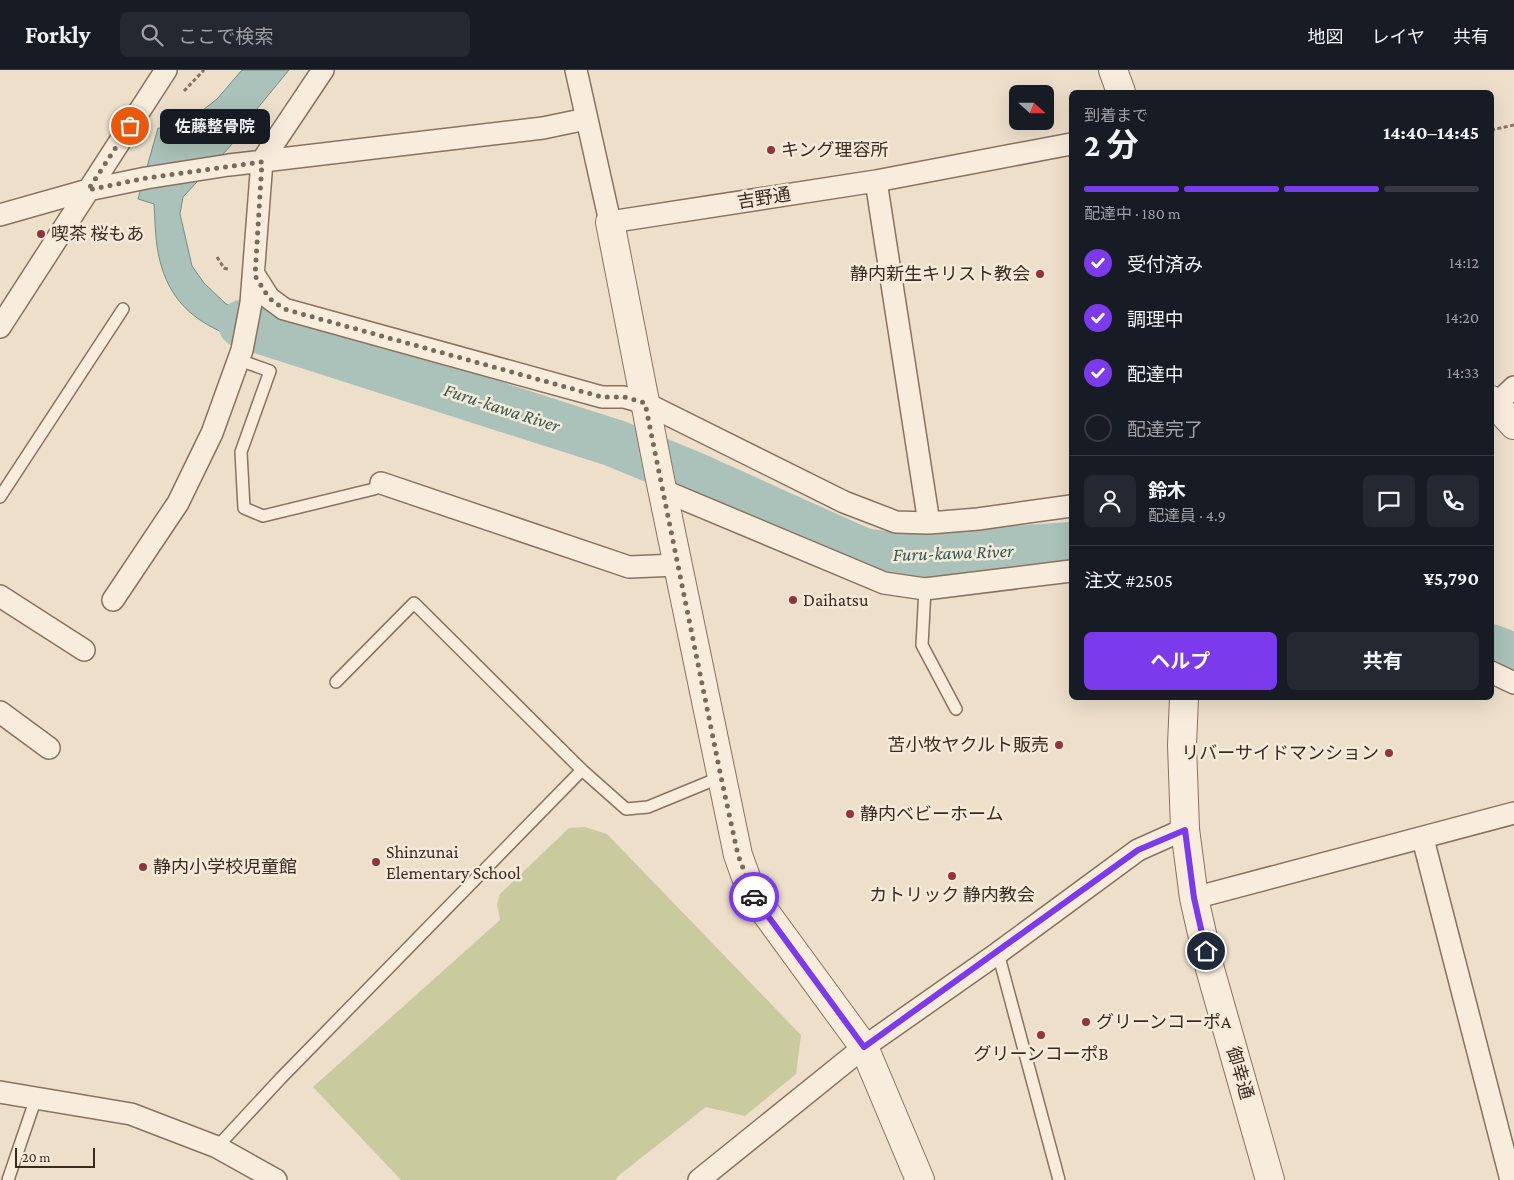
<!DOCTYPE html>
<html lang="ja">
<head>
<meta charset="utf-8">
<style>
	:root { --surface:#171b24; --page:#242831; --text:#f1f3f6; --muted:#9ea1a6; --line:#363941; --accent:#7c3aed }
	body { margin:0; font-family:"Crimson Pro","Noto Sans JP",serif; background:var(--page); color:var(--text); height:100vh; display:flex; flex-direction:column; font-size:19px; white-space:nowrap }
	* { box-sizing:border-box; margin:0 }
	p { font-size:16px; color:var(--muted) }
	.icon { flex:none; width:28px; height:28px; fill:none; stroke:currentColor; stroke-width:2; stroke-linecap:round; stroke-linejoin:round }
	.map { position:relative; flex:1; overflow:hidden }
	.side { position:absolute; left:1069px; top:20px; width:425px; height:610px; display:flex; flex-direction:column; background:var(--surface); border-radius:8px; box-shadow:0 5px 20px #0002 }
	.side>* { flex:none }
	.needle { width:32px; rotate:111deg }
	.buttons { position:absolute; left:1009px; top:15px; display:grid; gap:10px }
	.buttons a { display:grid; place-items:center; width:45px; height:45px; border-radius:8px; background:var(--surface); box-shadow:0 5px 20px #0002; font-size:25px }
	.scale { position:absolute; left:15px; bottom:12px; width:80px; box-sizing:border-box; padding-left:5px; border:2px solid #3a2b21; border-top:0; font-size:14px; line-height:18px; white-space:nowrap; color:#3a2b21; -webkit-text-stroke:4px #f5ead9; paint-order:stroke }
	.pin { position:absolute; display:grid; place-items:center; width:42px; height:42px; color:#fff; margin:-21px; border:2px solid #fff; border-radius:50%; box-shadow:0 1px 5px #0007 }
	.courier { position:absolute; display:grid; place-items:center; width:50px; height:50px; margin:-25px; border:4px solid #7c3aed; border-radius:50%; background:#fff; color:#222; box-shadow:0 1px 6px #0007 }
	.bubble { position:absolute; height:35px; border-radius:8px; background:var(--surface); box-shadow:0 5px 20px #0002; font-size:16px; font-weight:700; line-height:35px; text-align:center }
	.overview em { font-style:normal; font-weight:700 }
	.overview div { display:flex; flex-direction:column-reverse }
	.overview { display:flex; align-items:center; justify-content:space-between; height:85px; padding:0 15px }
	h1 { font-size:32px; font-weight:700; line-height:38px }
	.bar { display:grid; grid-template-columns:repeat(4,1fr); gap:8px 5px; align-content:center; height:60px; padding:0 15px }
	.bar i { height:6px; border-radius:4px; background:var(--line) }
	.bar .selected { background:var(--accent) }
	.bar p { grid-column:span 4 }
	.line { display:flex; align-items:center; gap:12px; padding:0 15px; border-top:1px solid var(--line) }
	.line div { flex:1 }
	.round { display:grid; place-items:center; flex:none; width:52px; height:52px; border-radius:8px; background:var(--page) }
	ol { padding:0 15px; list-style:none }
	li { display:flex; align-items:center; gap:15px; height:55px }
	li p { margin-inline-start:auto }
	li .icon { padding:5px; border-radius:50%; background:var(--accent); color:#fff; stroke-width:4 }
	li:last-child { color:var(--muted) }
	li i { width:28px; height:28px; border:2px solid var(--line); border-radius:50% }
	.cta { display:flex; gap:10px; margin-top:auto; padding:10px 15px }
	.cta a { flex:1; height:58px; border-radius:8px; background:var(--accent); color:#fff; font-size:20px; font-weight:700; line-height:58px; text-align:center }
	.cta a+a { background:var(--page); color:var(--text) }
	header { display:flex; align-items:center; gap:30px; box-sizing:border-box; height:70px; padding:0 25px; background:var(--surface); border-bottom:1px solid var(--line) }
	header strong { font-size:24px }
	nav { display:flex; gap:28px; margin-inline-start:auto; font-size:18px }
	.search { width:350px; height:45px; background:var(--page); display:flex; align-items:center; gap:12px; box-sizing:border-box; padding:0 18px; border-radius:8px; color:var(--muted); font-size:19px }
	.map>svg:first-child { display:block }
</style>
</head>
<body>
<header>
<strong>Forkly</strong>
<div class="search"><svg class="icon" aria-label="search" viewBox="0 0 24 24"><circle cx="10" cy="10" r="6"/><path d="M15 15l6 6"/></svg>ここで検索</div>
<nav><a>地図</a><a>レイヤ</a><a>共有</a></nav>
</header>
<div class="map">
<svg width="1514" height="1110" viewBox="0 0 1514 1110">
	<rect width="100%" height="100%" fill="#eddfca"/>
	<path fill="#c9cb9e" d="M585,757L607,764L801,965L796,1004L745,1046L706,1037L618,1106L616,1110H401L313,1017L500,850L497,834L500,824L569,758Z"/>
	<path fill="#aac2b9" stroke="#719086" d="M242,0H289L247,51L234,72L183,127L180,144L192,196L204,213L226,234L306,264L299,286C232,267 169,258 157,176C155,162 155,148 154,134L138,129L158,58L177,60L217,29Z"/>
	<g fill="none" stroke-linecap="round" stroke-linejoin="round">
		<path stroke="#aac2b9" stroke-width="48" d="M242,254L614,373L692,405L863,482L897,487L1071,476
			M1491,578L1514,587"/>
		<defs>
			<path id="service" d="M239,290L270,301L241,382L244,438L263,446L374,419L381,413
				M0,427L123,239
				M925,519L922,575L956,639
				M336,612L414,533L582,700
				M998,883L1059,1110
				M217,1077L281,1008L582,700L626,739L648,737L721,707
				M8,1110L36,1028"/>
			<path id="minor" d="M576,0L610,152L876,111L1071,74
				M876,111L929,453
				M0,145L88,120L146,108L229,95L543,58L586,49
				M255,206L269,228L284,239L602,327H624L645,333L844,432L896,452L929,453L978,449L1071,436
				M0,257L166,0
				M1495,335L1514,317
				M381,413L629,497L678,495
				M662,420L884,513L925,519L1071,501
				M0,526L84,580
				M113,530L178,433L212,363L242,280L251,233L262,91L323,0
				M1491,602L1514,613
				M0,642L49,678
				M1423,769L1511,1110
				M1194,828L1514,743
				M0,1022L131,1044L217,1077L276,1110
				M699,1110L864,977L998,883L1138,780L1185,759"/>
			<path id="tertiary" d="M1113,0L1121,22
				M610,152L660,409L738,785L752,824L864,977L920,1110
				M1491,330L1514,355
				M1184,628L1182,675L1185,759L1194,828L1210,899L1270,1110"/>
		</defs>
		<use href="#service" stroke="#89725f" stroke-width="14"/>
		<use href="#minor" stroke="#89725f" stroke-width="24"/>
		<use href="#tertiary" stroke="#89725f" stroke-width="30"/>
		<path stroke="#89725f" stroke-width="3" stroke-dasharray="4 2.5" stroke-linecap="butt" d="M184,21L204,0
			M1491,60L1514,55
			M217,187L224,198L230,200"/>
		<use href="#service" stroke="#f8eddd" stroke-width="11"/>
		<use href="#minor" stroke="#f8eddd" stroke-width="21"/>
		<use href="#tertiary" stroke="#f8eddd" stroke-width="28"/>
	</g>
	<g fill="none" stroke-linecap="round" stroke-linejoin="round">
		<path stroke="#796a5c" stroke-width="5" stroke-dasharray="0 9" d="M130,56L88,120L146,108L262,92L255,206L269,228L284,239L602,327H624L645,333L721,707L738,785L754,827"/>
		<path stroke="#7c3aed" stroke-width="6" d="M754,827L864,977L1138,780L1185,760L1194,828L1206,881"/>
	</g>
	<g fill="#95323a" stroke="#f5ead9" stroke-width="2">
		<circle cx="771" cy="80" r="5"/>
		<circle cx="41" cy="164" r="5"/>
		<circle cx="1040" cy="204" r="5"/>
		<circle cx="793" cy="530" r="5"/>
		<circle cx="1059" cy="675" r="5"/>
		<circle cx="1389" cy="683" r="5"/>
		<circle cx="850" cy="744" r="5"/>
		<circle cx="376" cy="792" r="5"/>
		<circle cx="143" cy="797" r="5"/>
		<circle cx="952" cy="806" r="5"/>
		<circle cx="1086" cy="952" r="5"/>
		<circle cx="1041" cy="965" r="5"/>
	</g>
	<g text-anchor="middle" stroke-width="5" stroke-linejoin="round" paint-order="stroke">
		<g font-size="18" fill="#3a2b21" stroke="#f5ead9" text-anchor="start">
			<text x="781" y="86">キング理容所</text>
			<text x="51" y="170">喫茶 桜もあ</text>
			<text x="1030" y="210" text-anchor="end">静内新生キリスト教会</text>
			<text x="803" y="536">Daihatsu</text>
			<text x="1049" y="681" text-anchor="end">苫小牧ヤクルト販売</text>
			<text x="1379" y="689" text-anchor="end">リバーサイドマンション</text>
			<text x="860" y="750">静内ベビーホーム</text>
			<text x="386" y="788">Shinzunai<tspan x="386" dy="21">Elementary School</tspan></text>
			<text x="153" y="803">静内小学校児童館</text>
			<text x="952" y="831" text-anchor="middle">カトリック 静内教会</text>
			<text x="1096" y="958">グリーンコーポA</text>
			<text x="1041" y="990" text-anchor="middle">グリーンコーポB</text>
		</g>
		<g font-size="18" fill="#3a2b21" stroke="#f5ead9">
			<text transform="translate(764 128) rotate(-9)" y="6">吉野通</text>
			<text transform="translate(1240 1003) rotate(74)" y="6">御幸通</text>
		</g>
		<g font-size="19" font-style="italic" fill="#325953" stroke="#f5ead9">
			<text transform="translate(502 337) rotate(18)" y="7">Furu-kawa River</text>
			<text transform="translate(953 482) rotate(-2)" y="7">Furu-kawa River</text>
		</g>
	</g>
</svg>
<div class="buttons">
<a><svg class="needle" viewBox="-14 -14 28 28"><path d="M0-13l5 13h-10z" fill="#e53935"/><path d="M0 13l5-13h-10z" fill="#9ea1a6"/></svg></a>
</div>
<div class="scale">20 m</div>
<div class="pin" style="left:130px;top:56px;background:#ea580c"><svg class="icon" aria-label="bag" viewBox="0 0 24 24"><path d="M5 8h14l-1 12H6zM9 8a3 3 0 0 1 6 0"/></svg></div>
<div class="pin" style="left:1206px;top:881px;background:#1f2937"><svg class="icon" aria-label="home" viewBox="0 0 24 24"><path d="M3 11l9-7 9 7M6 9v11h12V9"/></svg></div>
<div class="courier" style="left:754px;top:827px"><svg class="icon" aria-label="car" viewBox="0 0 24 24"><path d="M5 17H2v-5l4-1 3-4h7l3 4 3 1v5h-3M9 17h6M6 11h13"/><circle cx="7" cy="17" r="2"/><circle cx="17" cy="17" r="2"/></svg></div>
<div class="bubble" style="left:160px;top:39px;width:110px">佐藤整骨院</div>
<section class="side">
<div class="overview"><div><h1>2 分</h1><p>到着まで</p></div><em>14:40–14:45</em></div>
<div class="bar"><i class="selected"></i><i class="selected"></i><i class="selected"></i><i></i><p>配達中 · 180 m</p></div>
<ol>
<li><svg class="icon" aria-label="check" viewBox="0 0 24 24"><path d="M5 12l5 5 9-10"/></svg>受付済み<p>14:12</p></li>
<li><svg class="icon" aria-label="check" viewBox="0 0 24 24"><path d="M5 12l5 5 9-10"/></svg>調理中<p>14:20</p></li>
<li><svg class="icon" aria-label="check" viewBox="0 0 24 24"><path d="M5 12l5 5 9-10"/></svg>配達中<p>14:33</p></li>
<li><i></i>配達完了</li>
</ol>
<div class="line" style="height:90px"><a class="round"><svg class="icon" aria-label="person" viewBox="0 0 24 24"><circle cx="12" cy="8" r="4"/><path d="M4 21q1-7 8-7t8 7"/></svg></a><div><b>鈴木</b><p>配達員 · 4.9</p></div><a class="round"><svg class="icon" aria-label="chat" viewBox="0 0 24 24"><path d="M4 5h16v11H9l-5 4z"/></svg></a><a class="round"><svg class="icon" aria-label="phone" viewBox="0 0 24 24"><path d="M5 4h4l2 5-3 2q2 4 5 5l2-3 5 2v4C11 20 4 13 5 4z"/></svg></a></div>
<div class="line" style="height:65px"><div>注文 #2505</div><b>¥5,790</b></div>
<div class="cta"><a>ヘルプ</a><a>共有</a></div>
</section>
</div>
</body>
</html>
